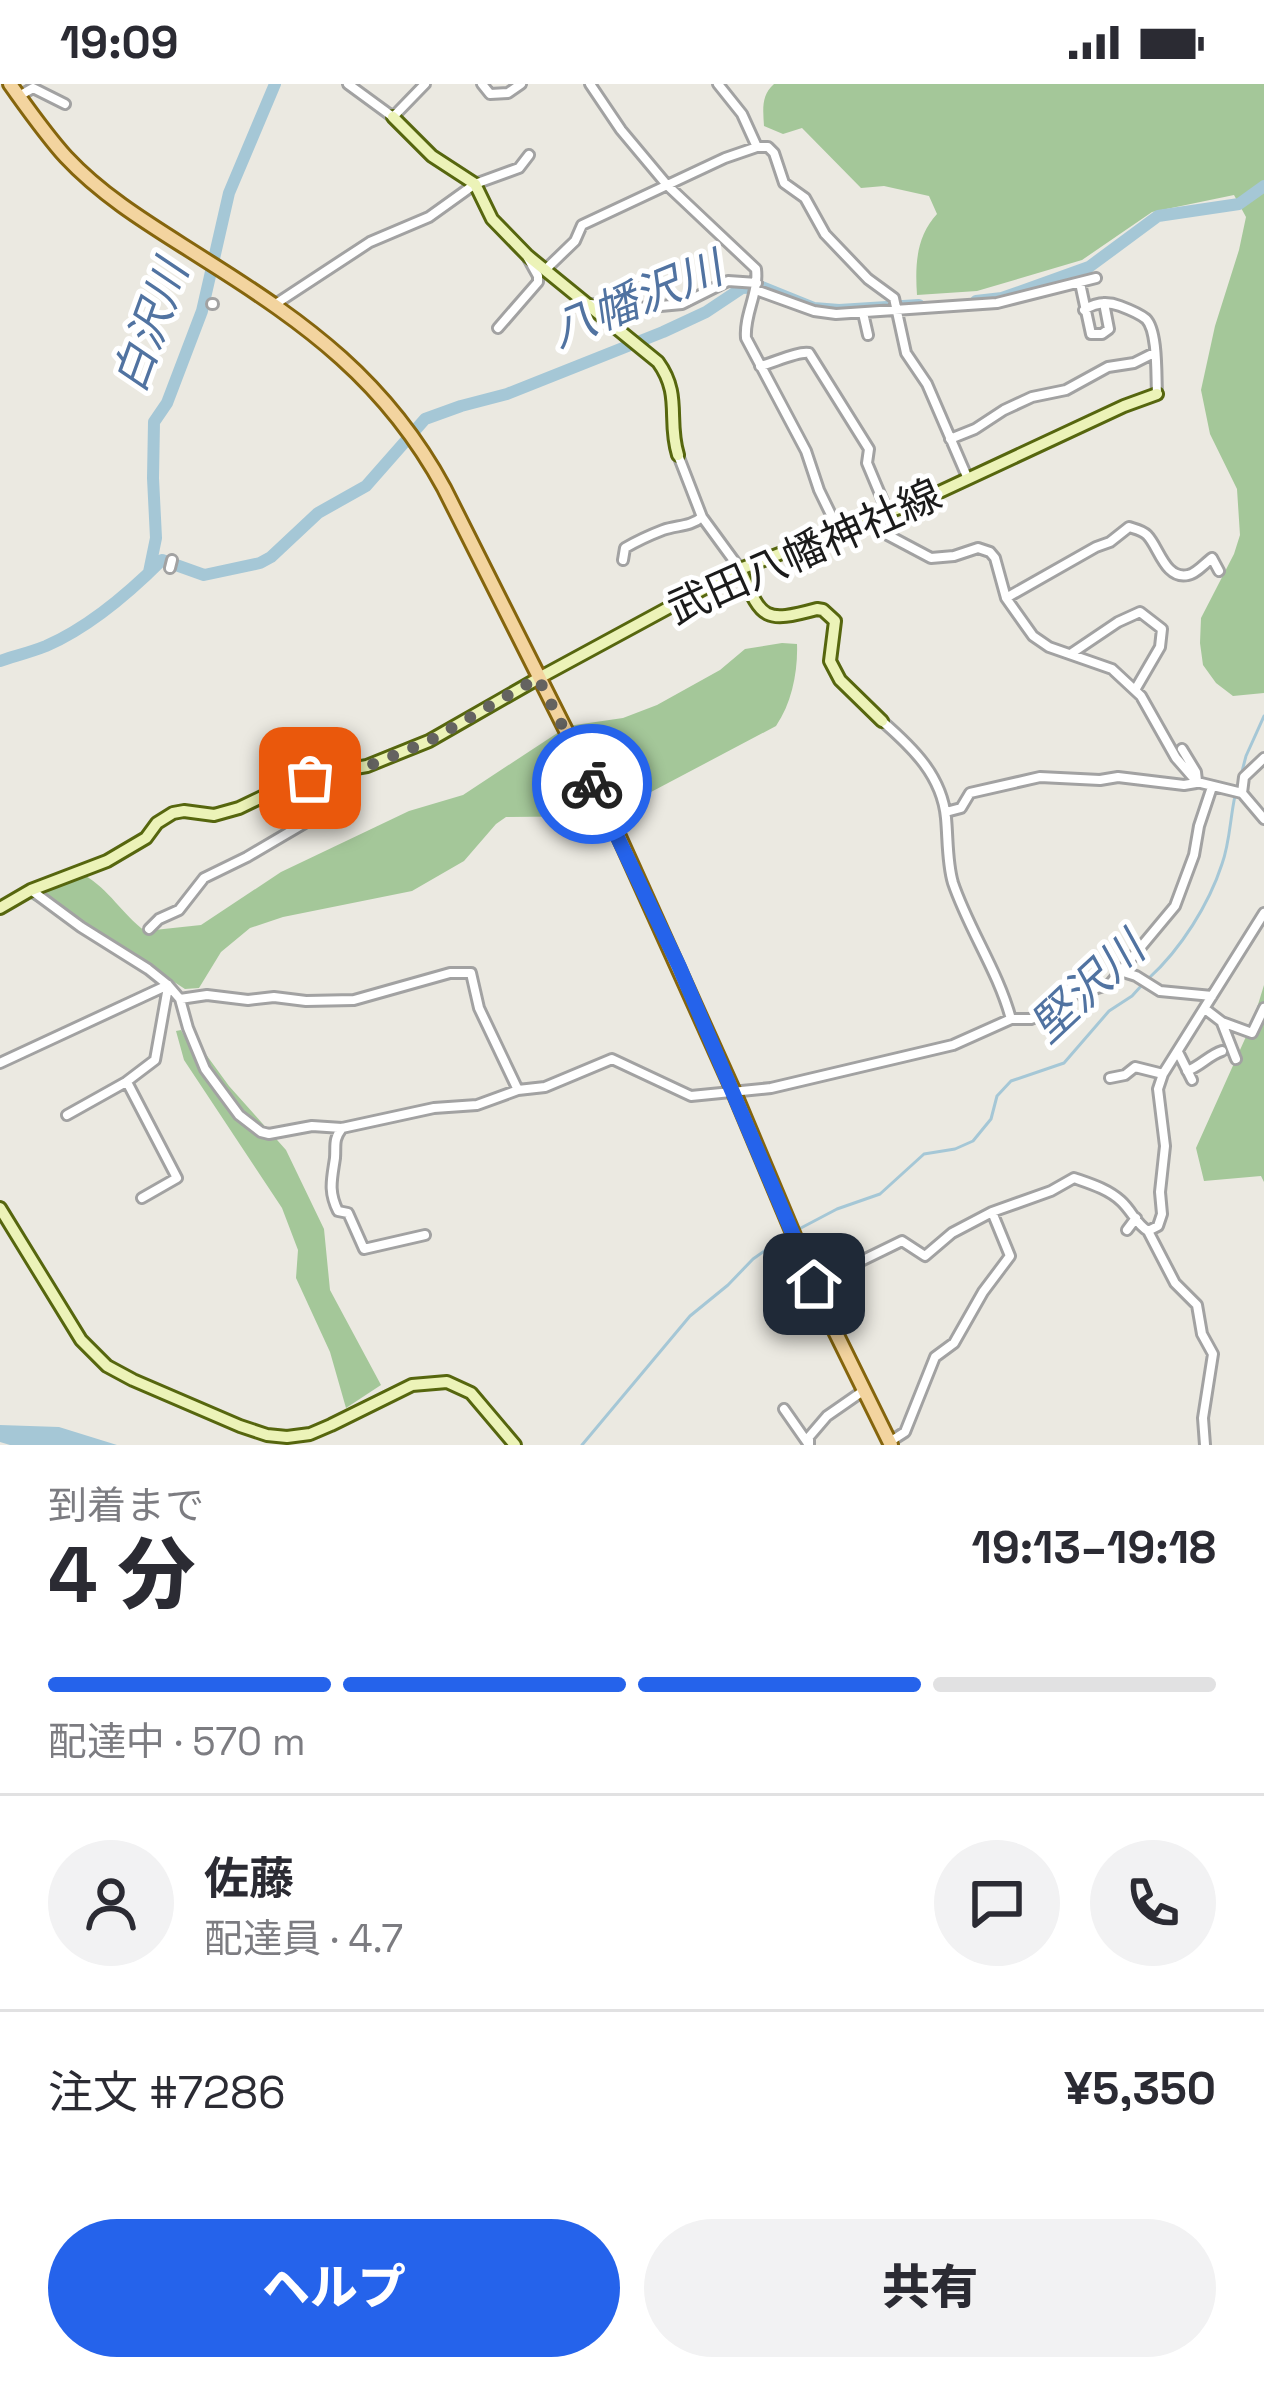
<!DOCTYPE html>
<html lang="ja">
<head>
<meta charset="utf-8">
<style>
	:root { --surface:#fff; --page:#f2f2f3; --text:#2b2b33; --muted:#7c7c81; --line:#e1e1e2; --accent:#2563eb }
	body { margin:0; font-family:"Space Grotesk","Noto Sans JP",sans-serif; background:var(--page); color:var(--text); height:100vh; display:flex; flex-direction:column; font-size:45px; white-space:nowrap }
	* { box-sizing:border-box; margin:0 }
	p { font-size:39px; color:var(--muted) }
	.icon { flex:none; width:66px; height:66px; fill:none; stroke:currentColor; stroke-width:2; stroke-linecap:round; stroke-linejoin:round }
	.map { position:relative; height:1361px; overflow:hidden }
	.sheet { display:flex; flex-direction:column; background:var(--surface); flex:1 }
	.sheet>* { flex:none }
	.pin { position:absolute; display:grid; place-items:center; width:102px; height:102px; color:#fff; margin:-51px; border-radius:24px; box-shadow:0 6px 18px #0006 }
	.courier { position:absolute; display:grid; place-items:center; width:120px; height:120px; margin:-60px; border:9px solid #2563eb; border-radius:50%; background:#fff; color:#222; box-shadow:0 3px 15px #0007 }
	.headline em { font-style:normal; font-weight:800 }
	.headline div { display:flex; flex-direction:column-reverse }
	.headline { display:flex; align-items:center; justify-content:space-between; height:204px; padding:0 48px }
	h1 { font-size:78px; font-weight:800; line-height:90px }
	.bar { display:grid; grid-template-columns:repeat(4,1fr); gap:18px 12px; align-content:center; height:144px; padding:0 48px }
	.bar i { height:15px; border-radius:9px; background:var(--line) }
	.bar .on { background:var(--accent) }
	.bar p { grid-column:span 4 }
	.line { display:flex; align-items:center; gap:30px; padding:0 48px; border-top:3px solid var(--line) }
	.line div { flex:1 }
	.round { display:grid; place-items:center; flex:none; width:126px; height:126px; border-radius:63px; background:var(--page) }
	.cta { display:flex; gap:24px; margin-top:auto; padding:24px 48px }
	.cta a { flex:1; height:138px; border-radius:72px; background:var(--accent); color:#fff; font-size:48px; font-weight:800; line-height:138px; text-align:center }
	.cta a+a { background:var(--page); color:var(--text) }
	.status { display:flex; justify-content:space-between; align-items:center; height:84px; padding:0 60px; background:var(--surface); direction:ltr }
	.status svg { height:33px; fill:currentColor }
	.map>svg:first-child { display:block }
</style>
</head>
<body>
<div class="status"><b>19:09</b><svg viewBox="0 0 49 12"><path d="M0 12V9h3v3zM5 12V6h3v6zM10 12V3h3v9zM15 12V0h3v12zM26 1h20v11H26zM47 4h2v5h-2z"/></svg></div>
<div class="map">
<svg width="1264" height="1361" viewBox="0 0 1264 1361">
	<rect width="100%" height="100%" fill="#ebe9e1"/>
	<path fill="#a4c799" d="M774,0H1264V609L1233,612L1216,599L1203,581L1200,559L1201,534L1234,470L1240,451L1237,405L1210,350L1201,306L1215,242L1239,166L1246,133L1234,111L1152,128L1082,176L977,207L917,211C915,181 916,153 937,130L929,112L884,102L861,104L802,44L783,50L764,42C763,26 761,11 774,0Z
		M782,559L797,560C798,587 792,619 776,642L651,708L623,729L609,732L506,733L496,740L464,777L412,807L283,833L250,844L221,868L199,904L185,905L115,860L21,810L84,791C109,805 122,830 145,847L201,841L281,788L409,727L463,711L568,642L623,634L657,621L720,586L745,565Z
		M1264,901V1098L1261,1092L1204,1097L1196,1064L1253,937Z
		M181,946L190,963L202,965L229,1002L286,1066L324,1145L330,1206L381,1301L346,1324L330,1268L296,1194L298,1166L282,1124L184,976L176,947Z"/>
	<path fill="#a5c7d6" d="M0,1341L59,1343L117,1361H10L0,1358Z"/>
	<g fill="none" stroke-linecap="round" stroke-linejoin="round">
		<path stroke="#a5c7d6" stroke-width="3" d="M1238,703L1246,672L1264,632
			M1149,894C1181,865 1209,820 1222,780C1230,758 1230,734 1235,712
			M799,1145L837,1125L880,1110L924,1070L955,1065L973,1057L991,1035L997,1012L1011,997L1064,979L1109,927L1132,912L1142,901
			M582,1361L690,1232L728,1201L753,1175L790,1149"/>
		<path stroke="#a5c7d6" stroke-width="12" d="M976,217L1002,214L1089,183L1158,132L1239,120L1264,102
			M149,488L156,454L153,394L154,338L167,319L202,227L229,109L275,0
			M0,577C15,572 31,568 46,562C90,543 129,509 162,476L204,491L260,479L271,473L318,429L366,402L425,335L461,322L507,310L663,248L706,228L742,204L762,203L814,224L839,226L919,221"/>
		<defs>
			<path id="street" d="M348,0L393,33L425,0
				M482,0L490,10L508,9L521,0
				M590,0L621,46L667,101L756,185C759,210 744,230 746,254L806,367L819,406L839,447
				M718,0L742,30L757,63H768L774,69L784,99L805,114L825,150L868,195L894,214L906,269L927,300L968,395
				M19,12L33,4L65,20
				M545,186L575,157L582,141L725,74L757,63
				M1080,199L1091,250H1102L1109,245L1104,219
				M756,206L814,227L836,230L997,219L1096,194
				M212,220H213
				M590,220L639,224L682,220L728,197L757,199
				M274,221L370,158L429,133L475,100L519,84L529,71
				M1084,226C1096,218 1107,217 1120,222C1128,225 1140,230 1146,235C1158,247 1156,292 1157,310
				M863,229L868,251
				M498,244L538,198V192L528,174
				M760,282C773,279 798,267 809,269L869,365L867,379L888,429
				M950,355L975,345L1004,326L1032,313L1066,306L1108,283L1134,279L1154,269
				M678,371L702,433L740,485
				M865,439L931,474L954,472L978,464L990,468L995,474L1006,514L1033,552L1049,563L1112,585L1141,612L1176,674L1197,698L1242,709L1264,735
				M623,476L625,464C637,457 650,451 663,446C677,441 690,443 702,433
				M170,484L172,476
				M1006,514L1096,463L1110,458L1129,443C1135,445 1142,446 1147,451C1159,463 1165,496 1188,491C1196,490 1205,479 1212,474L1219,487
				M1072,569L1118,538L1140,528L1162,545L1160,563L1135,606
				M882,637C913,664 942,692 946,734C948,755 947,779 953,799C969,846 998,887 1011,935
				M1182,665L1196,688L1197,697
				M1242,709L1244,693L1264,674
				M946,728L961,724L970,709L1040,693L1100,696L1118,693L1184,701L1196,699
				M31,806L81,843L148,885L168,901L180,915L188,944L205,985L239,1031L261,1048L269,1050L312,1042L342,1044L434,1024L477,1021L518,1006L545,1003L612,975L691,1012L771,1004L953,961L1011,935H1031L1046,929L1065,914L1110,900L1175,822L1194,771L1199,742L1212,703
				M149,845L159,835L179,826L204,794L247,773L315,733L320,728V720L310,694
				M1120,887L1136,892L1160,907L1212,912
				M180,915L207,911L248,916L274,913L306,917L354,916L450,889H471L479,924L518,1006
				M1205,925L1222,938L1252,949L1264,924
				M1222,939L1236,975
				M1178,968L1192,996
				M0,979L168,901
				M1187,987C1201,982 1209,971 1222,967
				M1110,994L1125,991L1135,983L1163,990
				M127,998L177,1094L142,1114
				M67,1031L126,998L155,976L168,903
				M342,1044C333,1056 336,1061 335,1074C332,1095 328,1107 338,1127L348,1129L364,1165L425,1151
				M1127,1146L1136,1134
				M1148,1147L1158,1142L1162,1130L1160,1108L1165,1062L1158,1005L1163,990L1264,829
				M817,1207L861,1177L902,1157L925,1172L952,1149L992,1128L1051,1107L1074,1094C1091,1100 1108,1105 1121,1117C1132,1127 1136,1140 1148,1147L1175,1199L1197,1221L1202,1250L1213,1270L1203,1334L1205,1361
				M784,1325L807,1358
				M891,1357L905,1348L935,1273L954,1259L983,1208L1010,1172L992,1128
				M809,1361V1353L827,1332L863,1307"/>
			<path id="secondary" d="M393,33L432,72L475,100L492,135L528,172L658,278C682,311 667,336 678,371
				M740,485C762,534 762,540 817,525L823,526L835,537L830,577L840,596L882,637
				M0,824L31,806L107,777L146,754L157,739L173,729L184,727L214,731L239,724L268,710L321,690L367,682L429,657L539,594L740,485L933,411L1124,322L1157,310
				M0,1124L81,1256L107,1282L133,1296L240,1342L267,1351L287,1353L310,1350L331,1341L412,1301L447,1298L471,1309L515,1361"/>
			<path id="primary" d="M10,0C28,25 46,51 66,73C106,116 159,146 207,177C307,240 386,297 444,404L616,746L733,1006L829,1235L891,1361"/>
		</defs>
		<use href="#street" stroke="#a2a2a2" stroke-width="14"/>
		<use href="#secondary" stroke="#56660e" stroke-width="16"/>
		<use href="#primary" stroke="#85650d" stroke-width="18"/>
		<use href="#street" stroke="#fff" stroke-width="8"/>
		<use href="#secondary" stroke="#ecf3b8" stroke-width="10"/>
		<use href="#primary" stroke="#f3d49f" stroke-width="12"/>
	</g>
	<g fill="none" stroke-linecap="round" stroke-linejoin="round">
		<path stroke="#646360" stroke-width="12" stroke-dasharray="0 21.6" d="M310,694L368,682L429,657L538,594L592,700"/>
		<path stroke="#2563eb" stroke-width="15" d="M592,700L679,882L814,1200"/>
	</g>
	<g text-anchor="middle" stroke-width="10" stroke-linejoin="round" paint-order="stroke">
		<g font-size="42" fill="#1b1b1b" stroke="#fff">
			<text transform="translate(804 467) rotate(-24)" y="15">武田八幡神社線</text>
		</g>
		<g font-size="45" font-style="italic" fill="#5173a1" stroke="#fff">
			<text transform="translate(636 215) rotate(-22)" y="16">八幡沢川</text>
			<text transform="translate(150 242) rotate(-70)" y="16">白沢川</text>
			<text transform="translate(1087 903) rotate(-43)" y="16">堅沢川</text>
		</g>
	</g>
</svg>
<div class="pin" style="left:310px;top:694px;background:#ea580c"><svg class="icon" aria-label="bag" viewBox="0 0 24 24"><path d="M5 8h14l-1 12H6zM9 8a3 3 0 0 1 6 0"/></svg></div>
<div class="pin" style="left:814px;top:1200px;background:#1f2937"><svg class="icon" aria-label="home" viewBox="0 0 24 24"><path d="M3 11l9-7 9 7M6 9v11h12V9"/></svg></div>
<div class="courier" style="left:592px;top:700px"><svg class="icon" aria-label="bike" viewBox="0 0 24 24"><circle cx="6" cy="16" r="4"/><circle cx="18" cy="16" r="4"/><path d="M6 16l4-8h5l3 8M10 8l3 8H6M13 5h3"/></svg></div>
</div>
<section class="sheet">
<div class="headline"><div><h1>4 分</h1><p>到着まで</p></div><em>19:13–19:18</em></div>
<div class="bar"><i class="on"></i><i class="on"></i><i class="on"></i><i></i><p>配達中 · 570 m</p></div>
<div class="line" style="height:216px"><a class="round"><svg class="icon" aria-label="person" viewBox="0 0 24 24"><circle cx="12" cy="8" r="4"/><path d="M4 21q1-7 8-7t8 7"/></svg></a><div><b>佐藤</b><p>配達員 · 4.7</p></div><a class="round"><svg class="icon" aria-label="chat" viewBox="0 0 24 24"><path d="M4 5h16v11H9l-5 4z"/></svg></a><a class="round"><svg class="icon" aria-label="phone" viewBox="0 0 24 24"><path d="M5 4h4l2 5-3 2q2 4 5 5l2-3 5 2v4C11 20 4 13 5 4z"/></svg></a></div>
<div class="line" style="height:156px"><div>注文 #7286</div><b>¥5,350</b></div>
<div class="cta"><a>ヘルプ</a><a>共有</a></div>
</section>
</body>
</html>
